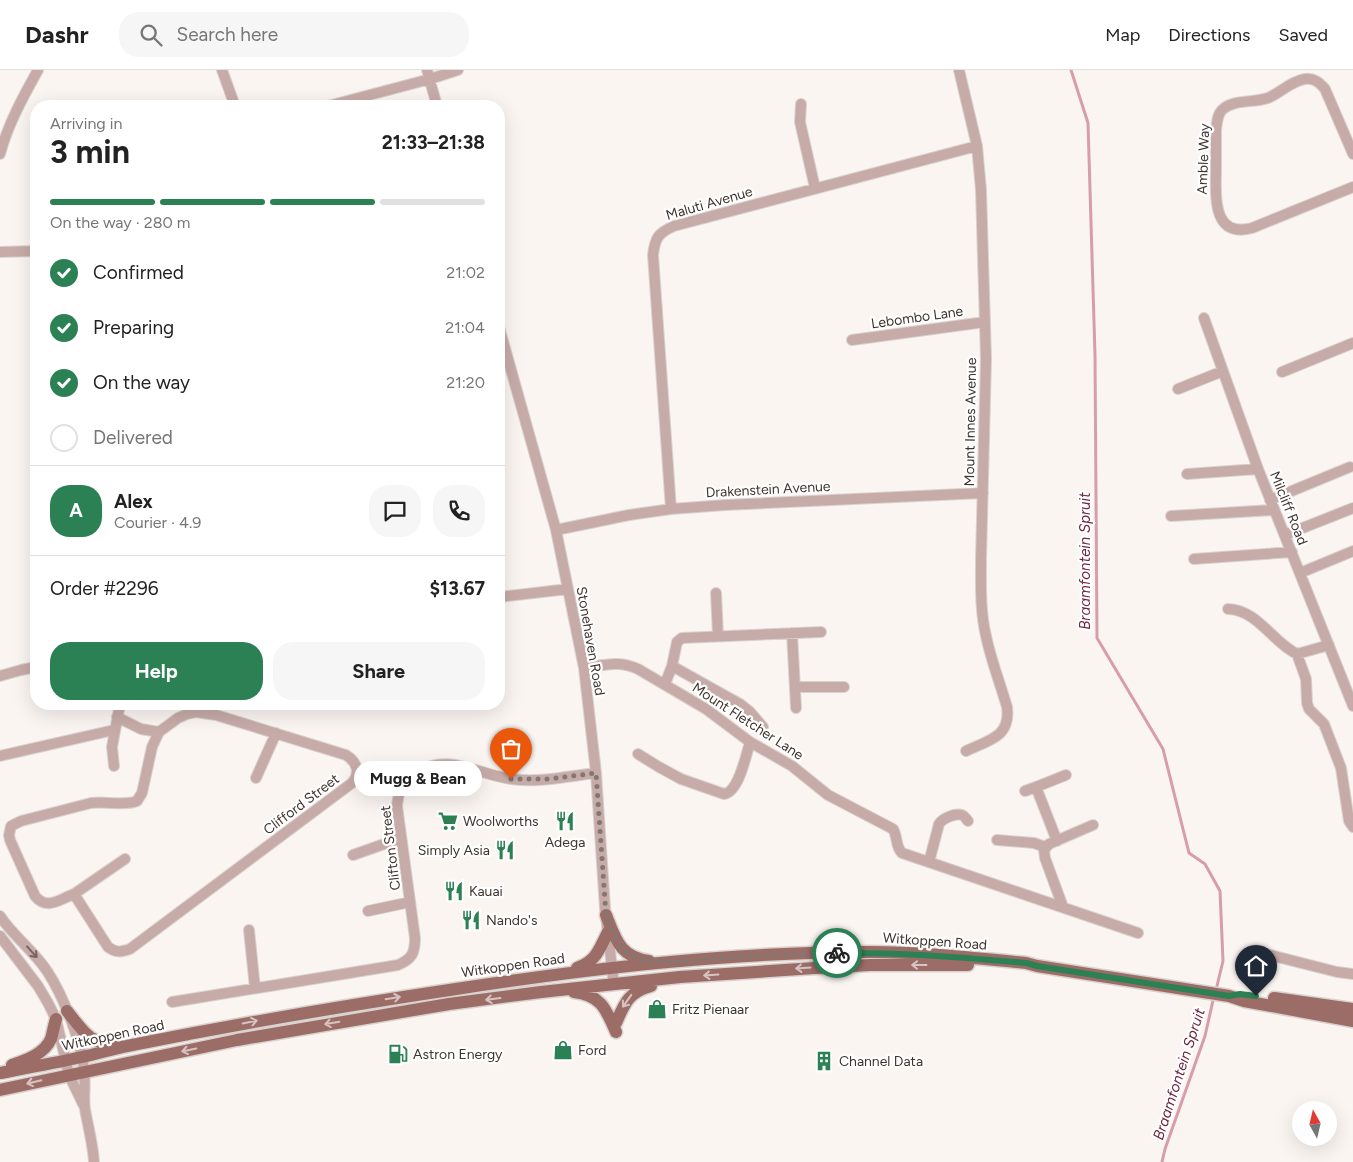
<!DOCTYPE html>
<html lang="en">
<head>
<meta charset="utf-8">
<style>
	:root { --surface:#fff; --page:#f6f6f6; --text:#222; --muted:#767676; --line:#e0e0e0; --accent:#2c8154 }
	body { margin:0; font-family:Figtree,sans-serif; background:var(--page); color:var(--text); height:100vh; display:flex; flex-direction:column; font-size:19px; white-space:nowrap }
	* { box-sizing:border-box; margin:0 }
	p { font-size:16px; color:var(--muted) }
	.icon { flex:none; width:28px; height:28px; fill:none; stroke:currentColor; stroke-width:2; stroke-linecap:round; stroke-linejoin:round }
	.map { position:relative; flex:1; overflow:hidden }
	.details { position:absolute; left:30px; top:30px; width:475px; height:610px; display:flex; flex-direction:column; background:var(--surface); border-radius:20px; box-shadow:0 5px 20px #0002 }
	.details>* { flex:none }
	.needle { width:32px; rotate:352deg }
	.buttons { position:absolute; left:1292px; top:1031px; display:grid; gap:10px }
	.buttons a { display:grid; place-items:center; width:45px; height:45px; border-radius:50%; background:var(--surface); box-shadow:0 5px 20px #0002; font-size:25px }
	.pin { position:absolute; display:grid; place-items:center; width:42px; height:42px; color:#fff; margin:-51px -21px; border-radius:50% 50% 50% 0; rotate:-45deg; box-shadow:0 0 5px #0007 }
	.pin .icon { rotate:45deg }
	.courier { position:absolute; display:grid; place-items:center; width:50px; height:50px; margin:-25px; border:4px solid #2c8154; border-radius:50%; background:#fff; color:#222; box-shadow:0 1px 6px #0007 }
	.bubble { position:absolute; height:35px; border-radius:18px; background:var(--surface); box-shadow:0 5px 20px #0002; font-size:16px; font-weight:700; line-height:35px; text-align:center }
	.summary em { font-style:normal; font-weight:700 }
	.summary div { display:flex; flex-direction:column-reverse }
	.summary { display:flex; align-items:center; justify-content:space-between; height:85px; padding:0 20px }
	h1 { font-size:32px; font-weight:700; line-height:38px }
	.bar { display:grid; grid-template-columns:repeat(4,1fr); gap:8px 5px; align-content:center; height:60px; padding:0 20px }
	.bar i { height:6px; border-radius:4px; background:var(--line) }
	.bar .selected { background:var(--accent) }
	.bar p { grid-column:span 4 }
	.line { display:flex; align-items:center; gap:12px; padding:0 20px; border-top:1px solid var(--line) }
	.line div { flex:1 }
	.round { display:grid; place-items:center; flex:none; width:52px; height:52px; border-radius:20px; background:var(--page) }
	ol { padding:0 20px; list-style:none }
	li { display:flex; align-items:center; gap:15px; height:55px }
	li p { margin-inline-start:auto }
	li .icon { padding:5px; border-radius:50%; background:var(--accent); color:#fff; stroke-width:4 }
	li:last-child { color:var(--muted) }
	li i { width:28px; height:28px; border:2px solid var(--line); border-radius:50% }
	.primary-button { display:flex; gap:10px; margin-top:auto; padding:10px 20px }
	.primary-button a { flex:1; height:58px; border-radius:20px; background:var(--accent); color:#fff; font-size:20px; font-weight:700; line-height:58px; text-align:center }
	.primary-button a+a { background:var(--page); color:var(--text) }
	header { display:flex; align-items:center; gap:30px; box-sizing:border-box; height:70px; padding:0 25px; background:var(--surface); border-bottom:1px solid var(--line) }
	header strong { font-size:24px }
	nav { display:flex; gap:28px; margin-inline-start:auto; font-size:18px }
	.search { width:350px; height:45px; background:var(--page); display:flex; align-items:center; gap:12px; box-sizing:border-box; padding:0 18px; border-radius:20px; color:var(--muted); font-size:19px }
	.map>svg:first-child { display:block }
</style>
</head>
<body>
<header>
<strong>Dashr</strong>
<div class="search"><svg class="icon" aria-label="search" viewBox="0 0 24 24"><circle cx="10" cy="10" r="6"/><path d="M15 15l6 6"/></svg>Search here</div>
<nav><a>Map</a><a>Directions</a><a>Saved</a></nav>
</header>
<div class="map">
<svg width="1353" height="1092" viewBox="0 0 1353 1092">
	<rect width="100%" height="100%" fill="#fbf5f2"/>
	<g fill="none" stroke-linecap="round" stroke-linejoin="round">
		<path stroke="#d89daa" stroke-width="3" d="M1071,0L1088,53L1095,285L1097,568L1163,679L1189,783L1205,794L1220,821L1223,891L1216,920
			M1162,1092L1165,1079L1205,966L1214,926"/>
		<defs>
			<path id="minor" d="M222,0L235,36
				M427,0L437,36
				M959,0L977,76L981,120L986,289L981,489C981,514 980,541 986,566C991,590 1000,613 1007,637C1011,667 989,670 966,681
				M801,34L800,52L815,118
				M328,36L430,9L458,0
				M0,84C8,54 23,27 38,0
				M1353,84L1325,19C1319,12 1314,8 1305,9C1291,11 1280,23 1268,28C1253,33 1235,29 1223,39C1217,44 1217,53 1216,60C1216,75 1216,89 1216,103C1215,129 1214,168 1252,158L1353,117
				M0,182L36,181
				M1204,248L1258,399L1353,636
				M499,257L556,460L584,598L596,703L605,838L614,915
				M852,270L985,252
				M1282,302L1353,273
				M1178,319L1223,301
				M1187,404L1258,399
				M1270,430L1350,397
				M671,439L653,185C655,168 658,163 674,156L977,76
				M1171,446L1274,440
				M556,460L629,445L671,439L725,435L983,423
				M1285,465L1353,438
				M1194,489L1292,482
				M1300,503L1353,481
				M716,523L718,566
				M499,527L568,519
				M1228,539C1258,540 1272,572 1297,584L1329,575
				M792,563L796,638
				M1297,584L1306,609L1307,633L1309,639L1324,654L1341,698L1349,751L1353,757
				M672,596L740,634L750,642L763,657
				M584,598C603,595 620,590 638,599L706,639L750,672L792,696L828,725L893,759C898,767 895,776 902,783L1138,863
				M0,606L21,600L36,597
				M665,614L672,596L677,572L682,568L821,562
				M795,617H844
				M196,642L216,645L346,685C357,692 361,703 352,713L130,879C121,882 116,883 108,877L74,824C60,829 47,841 35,826L10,770L9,765L11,756L21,751L91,733C104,731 126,736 137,731L142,723L152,677L159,662L178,648L187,644Z
				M117,647L141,659L159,662
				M638,684L659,697L681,709L724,724C739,722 746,685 750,672
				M0,686L114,660
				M114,696L112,677L120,634
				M256,708L276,663
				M1036,717L1066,705
				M1025,721L1036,717L1057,771
				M997,770L1034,773L1045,777
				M353,785L401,768
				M929,792L939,754C943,748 955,743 962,745C965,746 966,749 968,751
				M74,824L125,789
				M1063,837L1045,788L1044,780L1049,774L1093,755
				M368,841L410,832
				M0,846C13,866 34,881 47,901C63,925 82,973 84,1001C86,1014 83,1027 85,1039C88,1057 93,1074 94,1092
				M249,860L255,918
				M0,866L38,916L48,933L56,949L69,1005L83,1034
				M1262,883L1337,902L1353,904
				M172,932L398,895C412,889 415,883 415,868L397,736C399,719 401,714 415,704C446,681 479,705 511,709C540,713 568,706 596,703"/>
			<path id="major" d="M606,845C616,870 620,887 649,891
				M577,898C597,891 599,879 608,862
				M574,922C601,925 606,939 616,962
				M1274,928L1353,939
				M67,941C84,962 89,974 118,975
				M616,953C625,932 629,922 651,916
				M12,995C27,990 44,984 51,969C53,962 54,955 56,949
				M0,1003C27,998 55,993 82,987C100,983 119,977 137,974C243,953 349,935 456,919C593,898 731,882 870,882C922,882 974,888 1026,893L1037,896L1229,926L1244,931L1353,951
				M0,1020L237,970L449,934L541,922L680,907L815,898L870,895H968"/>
		</defs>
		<use href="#minor" stroke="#d9d2cf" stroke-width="12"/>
		<use href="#major" stroke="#d9d2cf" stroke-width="15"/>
		<use href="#minor" stroke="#c7aba8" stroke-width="10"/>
		<use href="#major" stroke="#9c6c67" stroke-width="12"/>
	</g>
	<defs><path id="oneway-shaft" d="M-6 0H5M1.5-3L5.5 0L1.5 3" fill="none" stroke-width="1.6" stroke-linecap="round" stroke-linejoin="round" transform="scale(1.25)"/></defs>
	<use stroke="#75645f" href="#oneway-shaft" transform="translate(32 882) rotate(48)"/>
	<g stroke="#d7c4c2">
		<use href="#oneway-shaft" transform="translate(919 895) rotate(-180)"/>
		<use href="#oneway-shaft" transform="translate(803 898) rotate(176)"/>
		<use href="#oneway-shaft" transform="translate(711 905) rotate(176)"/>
		<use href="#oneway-shaft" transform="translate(393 928) rotate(-9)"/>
		<use href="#oneway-shaft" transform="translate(493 929) rotate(173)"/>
		<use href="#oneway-shaft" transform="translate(627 931) rotate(125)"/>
		<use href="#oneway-shaft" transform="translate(250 952) rotate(-11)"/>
		<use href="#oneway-shaft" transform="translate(332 953) rotate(170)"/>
		<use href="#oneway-shaft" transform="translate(189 980) rotate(168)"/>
		<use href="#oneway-shaft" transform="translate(34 1012) rotate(167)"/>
	</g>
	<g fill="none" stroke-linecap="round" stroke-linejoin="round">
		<path stroke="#817873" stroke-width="5" stroke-dasharray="0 9" d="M511,709H549L596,703L606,845L616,869L624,880L629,885L642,890L671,892L747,886L837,883"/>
		<path stroke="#2c8154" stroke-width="6" d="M837,883C900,882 963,887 1026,893L1037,896L1229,926L1240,924L1256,926"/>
	</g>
	<defs>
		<symbol id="supermarket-bare" viewBox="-9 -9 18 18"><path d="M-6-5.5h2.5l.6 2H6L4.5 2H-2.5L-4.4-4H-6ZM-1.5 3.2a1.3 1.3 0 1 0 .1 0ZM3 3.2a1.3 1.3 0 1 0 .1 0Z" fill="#2c8154" stroke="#fff" stroke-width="2.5" paint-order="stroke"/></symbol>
		<symbol id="restaurant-bare" viewBox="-9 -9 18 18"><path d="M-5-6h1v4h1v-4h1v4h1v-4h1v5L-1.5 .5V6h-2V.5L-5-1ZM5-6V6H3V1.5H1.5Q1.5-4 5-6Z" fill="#2c8154" stroke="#fff" stroke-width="2.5" paint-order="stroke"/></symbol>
		<symbol id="shop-bare" viewBox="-9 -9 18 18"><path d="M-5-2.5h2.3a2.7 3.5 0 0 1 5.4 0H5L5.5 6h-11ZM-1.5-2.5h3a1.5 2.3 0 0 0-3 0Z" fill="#2c8154" stroke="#fff" stroke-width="2.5" paint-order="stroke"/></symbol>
		<symbol id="fuel-bare" viewBox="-9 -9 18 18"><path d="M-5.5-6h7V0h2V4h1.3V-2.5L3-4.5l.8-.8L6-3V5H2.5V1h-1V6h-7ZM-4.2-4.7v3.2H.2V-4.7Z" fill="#2c8154" stroke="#fff" stroke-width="2.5" paint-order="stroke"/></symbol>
		<symbol id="building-bare" viewBox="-9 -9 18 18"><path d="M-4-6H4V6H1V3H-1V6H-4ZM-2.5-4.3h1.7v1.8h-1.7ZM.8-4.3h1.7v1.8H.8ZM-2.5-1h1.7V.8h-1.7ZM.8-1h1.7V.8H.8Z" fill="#2c8154" stroke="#fff" stroke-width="2.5" paint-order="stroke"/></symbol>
	</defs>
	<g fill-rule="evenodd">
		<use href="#supermarket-bare" x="434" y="737" width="28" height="28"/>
		<use href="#restaurant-bare" x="551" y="737" width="28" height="28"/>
		<use href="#restaurant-bare" x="491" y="766" width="28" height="28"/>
		<use href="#restaurant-bare" x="440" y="807" width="28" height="28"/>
		<use href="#restaurant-bare" x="457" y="836" width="28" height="28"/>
		<use href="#shop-bare" x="643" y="925" width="28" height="28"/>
		<use href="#shop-bare" x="549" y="966" width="28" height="28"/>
		<use href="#fuel-bare" x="384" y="970" width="28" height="28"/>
		<use href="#building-bare" x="810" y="977" width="28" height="28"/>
	</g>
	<g text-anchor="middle" stroke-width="4.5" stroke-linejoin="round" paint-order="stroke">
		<g font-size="14" fill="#3f342e" stroke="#fff">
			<text transform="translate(1203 89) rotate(-88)" y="5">Amble Way</text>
			<text transform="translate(709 133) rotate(-16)" y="5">Maluti Avenue</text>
			<text transform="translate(917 247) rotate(-8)" y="5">Lebombo Lane</text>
			<text transform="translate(970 352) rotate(-89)" y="5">Mount Innes Avenue</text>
			<text transform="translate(768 419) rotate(-3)" y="5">Drakenstein Avenue</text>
			<text transform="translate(1289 438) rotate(68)" y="5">Milcliff Road</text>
			<text transform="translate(591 571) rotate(80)" y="5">Stonehaven Road</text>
			<text transform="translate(748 651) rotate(33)" y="5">Mount Fletcher Lane</text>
			<text transform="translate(301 734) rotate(-37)" y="5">Clifford Street</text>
			<text transform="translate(390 778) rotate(-97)" y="5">Clifton Street</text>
			<text transform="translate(935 871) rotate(4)" y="5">Witkoppen Road</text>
			<text transform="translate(513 895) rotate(-8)" y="5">Witkoppen Road</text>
			<text transform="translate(113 965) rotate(-12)" y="5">Witkoppen Road</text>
		</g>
		<g font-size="14" fill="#3f342e" stroke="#fff" text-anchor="start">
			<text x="463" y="756">Woolworths</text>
			<text x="565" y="777" text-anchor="middle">Adega</text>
			<text x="490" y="785" text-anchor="end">Simply Asia</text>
			<text x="469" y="826">Kauai</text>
			<text x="486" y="855">Nando's</text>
			<text x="672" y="944">Fritz Pienaar</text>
			<text x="578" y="985">Ford</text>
			<text x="413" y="989">Astron Energy</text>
			<text x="839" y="996">Channel Data</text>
		</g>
		<g font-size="15" font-style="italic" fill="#6e273d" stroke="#fff">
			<text transform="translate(1085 491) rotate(-90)" y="5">Braamfontein Spruit</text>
			<text transform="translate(1179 1004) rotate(-72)" y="5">Braamfontein Spruit</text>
		</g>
	</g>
</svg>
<div class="buttons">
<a><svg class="needle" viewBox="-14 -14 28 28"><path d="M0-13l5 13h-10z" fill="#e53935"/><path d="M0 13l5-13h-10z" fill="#767676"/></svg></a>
</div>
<div class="pin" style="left:511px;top:709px;background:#ea580c"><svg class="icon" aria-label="bag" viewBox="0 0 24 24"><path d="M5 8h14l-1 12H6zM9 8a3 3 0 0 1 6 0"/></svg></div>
<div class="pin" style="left:1256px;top:926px;background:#1f2937"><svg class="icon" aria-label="home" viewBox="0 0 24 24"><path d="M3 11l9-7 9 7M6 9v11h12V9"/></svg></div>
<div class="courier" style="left:837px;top:883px"><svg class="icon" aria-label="bike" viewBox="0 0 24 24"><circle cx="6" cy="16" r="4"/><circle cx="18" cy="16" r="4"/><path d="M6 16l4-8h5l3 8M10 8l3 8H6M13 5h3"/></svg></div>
<div class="bubble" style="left:354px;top:691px;width:128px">Mugg &amp; Bean</div>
<section class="details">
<div class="summary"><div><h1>3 min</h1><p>Arriving in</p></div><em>21:33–21:38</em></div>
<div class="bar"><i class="selected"></i><i class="selected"></i><i class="selected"></i><i></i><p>On the way · 280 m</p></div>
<ol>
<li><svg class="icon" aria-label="check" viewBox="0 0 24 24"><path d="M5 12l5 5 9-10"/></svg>Confirmed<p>21:02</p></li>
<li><svg class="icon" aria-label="check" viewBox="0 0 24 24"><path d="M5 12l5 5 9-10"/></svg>Preparing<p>21:04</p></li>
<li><svg class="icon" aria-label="check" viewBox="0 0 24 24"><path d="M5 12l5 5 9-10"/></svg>On the way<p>21:20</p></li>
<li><i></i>Delivered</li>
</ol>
<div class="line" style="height:90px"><b class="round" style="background:var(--accent);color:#fff">A</b><div><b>Alex</b><p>Courier · 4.9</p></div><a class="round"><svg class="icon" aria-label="chat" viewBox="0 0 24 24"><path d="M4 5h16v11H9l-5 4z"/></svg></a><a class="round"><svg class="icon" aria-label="phone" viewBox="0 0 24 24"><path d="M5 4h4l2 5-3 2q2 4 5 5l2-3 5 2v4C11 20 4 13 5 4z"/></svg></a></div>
<div class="line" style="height:65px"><div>Order #2296</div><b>$13.67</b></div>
<div class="primary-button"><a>Help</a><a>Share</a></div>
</section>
</div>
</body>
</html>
